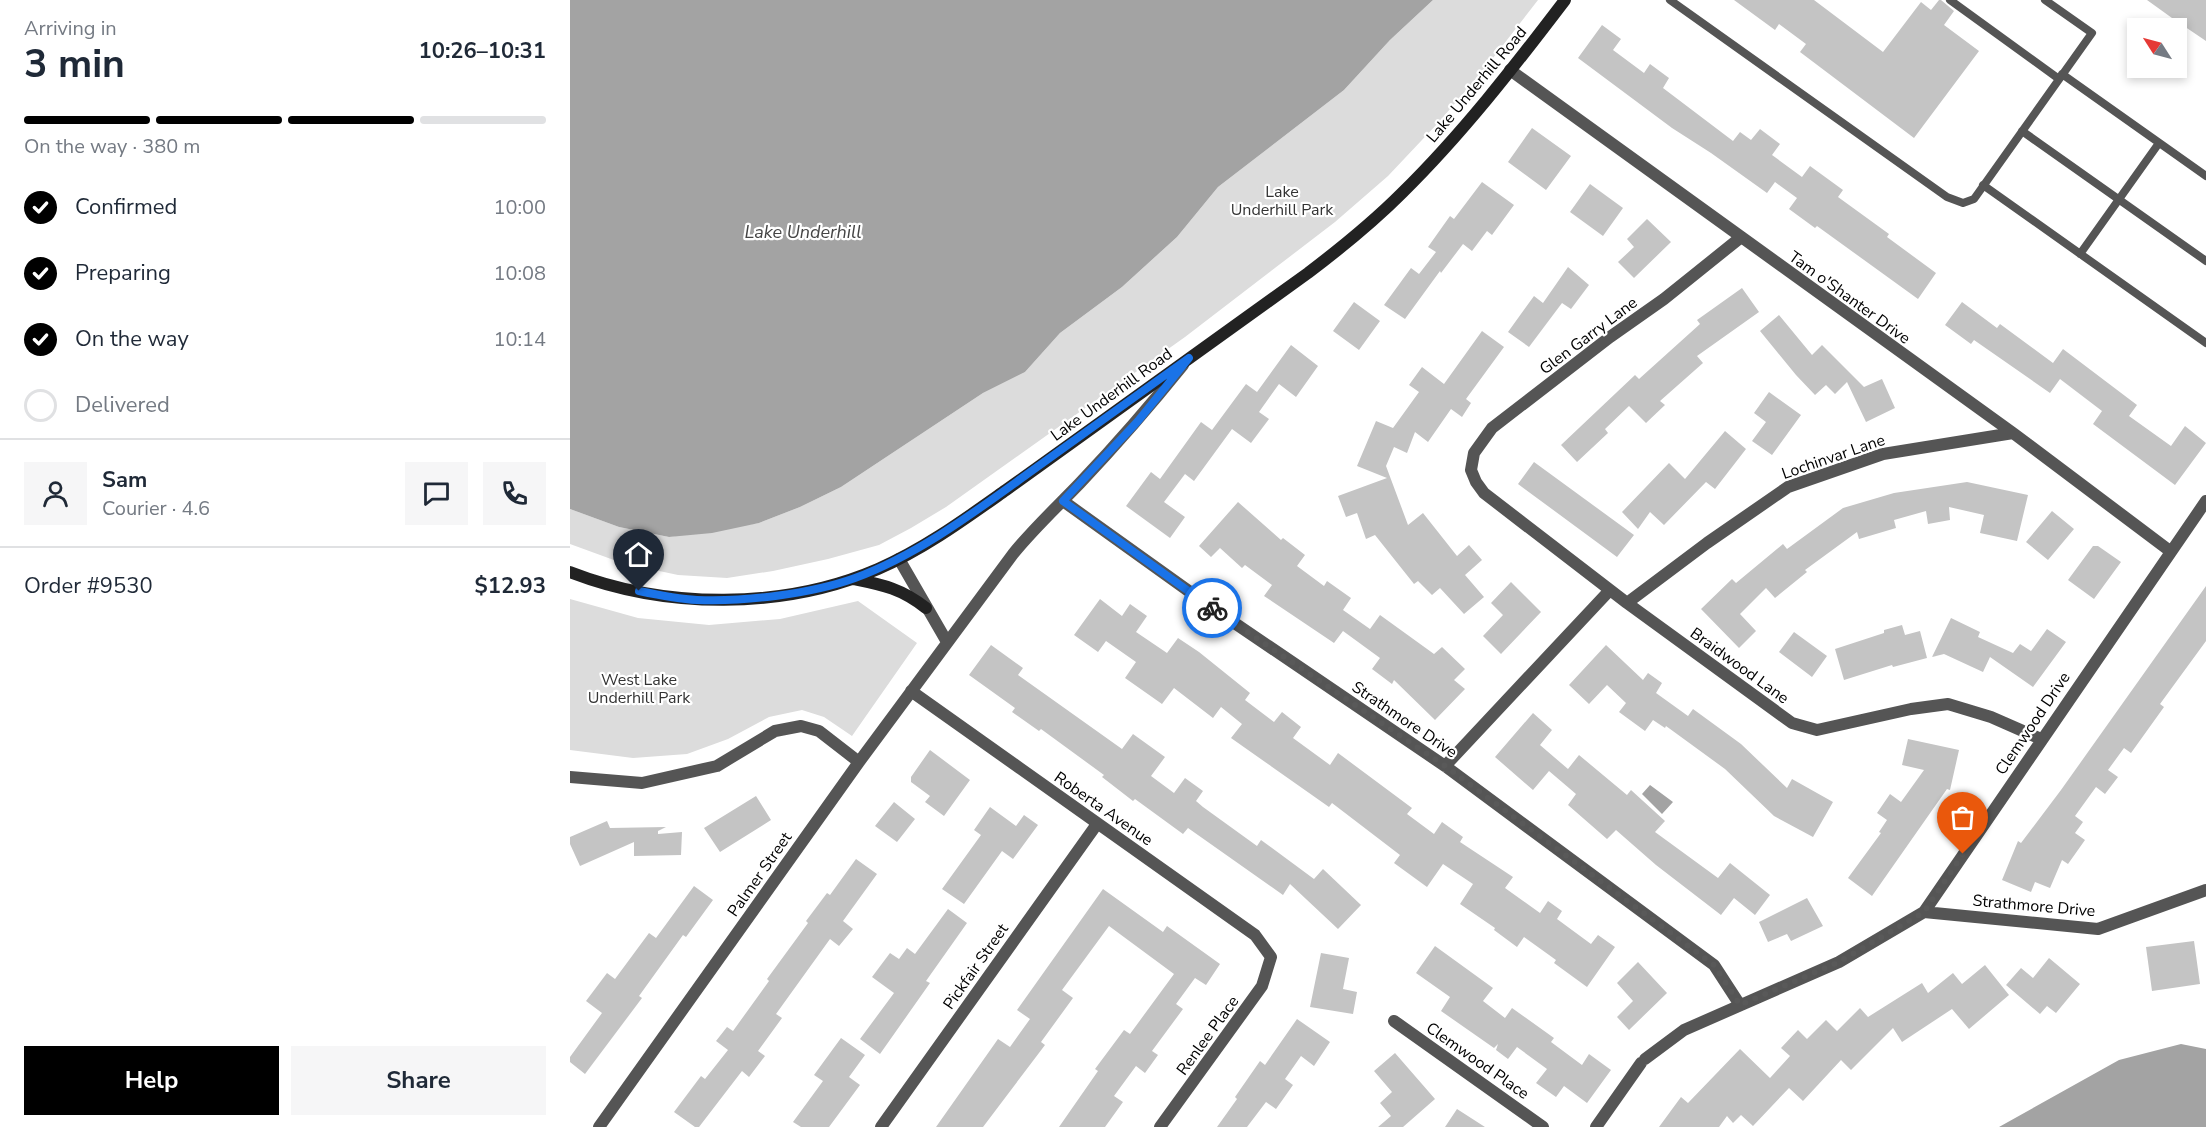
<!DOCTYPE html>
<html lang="en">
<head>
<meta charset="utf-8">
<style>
	:root { --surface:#fff; --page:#f6f6f7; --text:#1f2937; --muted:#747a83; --line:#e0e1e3; --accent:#000 }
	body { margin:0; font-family:"Nunito Sans",sans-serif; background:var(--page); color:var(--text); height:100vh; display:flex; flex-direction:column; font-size:22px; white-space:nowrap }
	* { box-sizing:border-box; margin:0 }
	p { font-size:20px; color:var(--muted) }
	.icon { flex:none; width:33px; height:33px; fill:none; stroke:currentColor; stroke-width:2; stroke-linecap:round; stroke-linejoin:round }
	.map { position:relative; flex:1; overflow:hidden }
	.sheet { display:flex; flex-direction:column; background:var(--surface); width:570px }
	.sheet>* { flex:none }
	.needle { width:39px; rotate:306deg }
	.tools { position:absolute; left:1557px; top:18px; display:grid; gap:12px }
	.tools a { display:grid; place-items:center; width:60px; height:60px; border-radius:0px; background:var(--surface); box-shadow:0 3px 9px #0003; font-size:30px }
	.pin { position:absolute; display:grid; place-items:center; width:51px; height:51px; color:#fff; margin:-62px -26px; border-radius:50% 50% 50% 0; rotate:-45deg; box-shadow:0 0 6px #0007 }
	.pin .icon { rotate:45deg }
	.courier { position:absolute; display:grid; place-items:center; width:60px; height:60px; margin:-30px; border:4px solid #1a73e8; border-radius:50%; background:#fff; color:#222; box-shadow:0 2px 8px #0007 }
	.overview em { font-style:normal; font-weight:700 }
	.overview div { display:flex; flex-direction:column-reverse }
	.overview { display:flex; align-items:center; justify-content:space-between; height:102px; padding:0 24px }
	h1 { font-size:39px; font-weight:700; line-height:45px }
	.bar { display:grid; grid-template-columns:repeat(4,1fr); gap:9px 6px; align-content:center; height:72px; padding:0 24px }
	.bar i { height:8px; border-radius:4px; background:var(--line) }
	.bar .selected { background:var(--accent) }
	.bar p { grid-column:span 4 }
	.line { display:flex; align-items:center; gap:15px; padding:0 24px; border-top:2px solid var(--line) }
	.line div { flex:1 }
	.round { display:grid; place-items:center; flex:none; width:63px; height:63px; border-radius:0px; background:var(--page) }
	ol { padding:0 24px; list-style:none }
	li { display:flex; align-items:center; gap:18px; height:66px }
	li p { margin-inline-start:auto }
	li .icon { padding:6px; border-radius:50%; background:var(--accent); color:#fff; stroke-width:4 }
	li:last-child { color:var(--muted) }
	li i { width:33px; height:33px; border:3px solid var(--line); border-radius:50% }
	.primary-button { display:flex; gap:12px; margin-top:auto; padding:12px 24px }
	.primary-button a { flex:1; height:69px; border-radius:0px; background:var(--accent); color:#fff; font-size:24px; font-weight:700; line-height:69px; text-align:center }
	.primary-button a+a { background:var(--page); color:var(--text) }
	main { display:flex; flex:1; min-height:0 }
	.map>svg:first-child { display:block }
</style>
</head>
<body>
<main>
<section class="sheet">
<div class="overview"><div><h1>3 min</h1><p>Arriving in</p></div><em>10:26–10:31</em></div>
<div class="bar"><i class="selected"></i><i class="selected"></i><i class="selected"></i><i></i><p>On the way · 380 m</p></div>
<ol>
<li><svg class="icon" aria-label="check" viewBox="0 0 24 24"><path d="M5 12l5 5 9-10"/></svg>Confirmed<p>10:00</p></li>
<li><svg class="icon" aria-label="check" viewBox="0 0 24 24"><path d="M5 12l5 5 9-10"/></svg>Preparing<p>10:08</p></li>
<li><svg class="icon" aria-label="check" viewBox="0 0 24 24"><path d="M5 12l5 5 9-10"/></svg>On the way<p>10:14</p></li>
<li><i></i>Delivered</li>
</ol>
<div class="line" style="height:108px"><a class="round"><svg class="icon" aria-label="person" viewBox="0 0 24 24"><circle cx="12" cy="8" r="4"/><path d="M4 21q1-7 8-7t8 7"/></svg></a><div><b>Sam</b><p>Courier · 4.6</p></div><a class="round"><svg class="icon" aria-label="chat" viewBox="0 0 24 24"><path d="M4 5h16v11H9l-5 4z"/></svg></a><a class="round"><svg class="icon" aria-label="phone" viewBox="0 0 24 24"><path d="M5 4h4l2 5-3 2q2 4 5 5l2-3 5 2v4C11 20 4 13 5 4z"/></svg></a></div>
<div class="line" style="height:78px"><div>Order #9530</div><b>$12.93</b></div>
<div class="primary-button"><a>Help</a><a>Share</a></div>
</section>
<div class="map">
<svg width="1636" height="1127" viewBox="0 0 1636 1127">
	<rect width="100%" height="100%" fill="#fff"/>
	<path fill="#dcdcdc" d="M863,0H968L916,67L868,123L818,176L765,222L615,337L376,507L341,528L309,545L258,559L203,571L157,578L108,575L52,563L0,544V509L49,527L99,537L189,523L230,507L271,487L413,393L455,372L490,333L552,287L607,237L648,187L774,90L820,40Z
		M0,599L68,618L139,625L210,619L288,601L347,643L282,736L254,717L232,710L199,717L158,739L117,754L63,758L0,750Z"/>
	<path fill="#a3a3a3" d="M0,0H863L820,40L774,90L648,187L607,237L552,287L490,333L455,372L413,393L271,487L230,507L189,523L142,533L99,537L49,527L0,509Z
		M1080,785L1103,802L1092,814L1072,794Z
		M1611,1044L1636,1049V1127H1429L1549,1060Z"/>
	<path fill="#c4c4c4" d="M1164,0H1244L1313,52L1351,2L1361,10L1369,0H1371L1384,11L1374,25L1409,51L1344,138L1230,52L1236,44L1209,24L1205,30Z
		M1577,0H1636V41L1602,18Z
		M1032,25L1051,39L1043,50L1074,73L1080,64L1099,78L1093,88L1163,141L1170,132L1181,140L1190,129L1210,144L1202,155L1232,177L1240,166L1273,190L1268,197L1319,234L1317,237L1366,273L1348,299L1247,226L1245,228L1219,209L1227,198L1205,182L1197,193L1141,153L1102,128L1008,58Z
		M962,128L1001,156L976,190L938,162Z
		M912,182L944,205L922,235L917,231L902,251L893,244L871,273L870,271L835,319L814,305L841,268L849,274L866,252L858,247L880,216L884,219Z
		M1020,184L1053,208L1033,236L1000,212Z
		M1077,219L1101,242L1064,278L1048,262L1064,247L1057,239Z
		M998,267L1019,285L1001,309L992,303L959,347L938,332L964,296L973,303Z
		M1172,288L1189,312L1127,356L1133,363L1090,401L1095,405L1076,423L1059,406L1035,429L1038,433L1007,462L991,445L1065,375L1069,379L1130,324L1127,320Z
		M784,302L810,321L789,350L763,331Z
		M1392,302L1427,328L1430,324L1483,363L1493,349L1567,405L1559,416L1601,446L1615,426L1636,443L1605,485L1523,424L1532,411L1490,379L1480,393L1404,340L1401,344L1375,325Z
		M1209,315L1242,355L1252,345L1294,387L1312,379L1325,408L1296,422L1277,382L1265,394L1256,385L1245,395L1226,375L1190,331Z
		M912,331L934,347L896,399L901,403L892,417L881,409L858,442L845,432L837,453L824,447L816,466L838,525L853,513L887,556L899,545L912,560L895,575L914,597L894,614L870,588L862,595L848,581L844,584L805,535L796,539L787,513L776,517L768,496L817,478L787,466L806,421L823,428L849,392L839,385L852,367L874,384Z
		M721,345L748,366L726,397L709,384L689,412L699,419L681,443L662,429L624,481L615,474L594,502L615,517L600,538L556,506L581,472L590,479L631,422L642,430L676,384L687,392Z
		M1199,392L1231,415L1202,455L1182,441L1196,422L1184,413Z
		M1155,431L1176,449L1145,489L1136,482L1094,525L1080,512L1068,529L1052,512L1099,463L1115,479Z
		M964,462L1064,535L1047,557L948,484Z
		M1397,482L1458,495L1447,541L1410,533L1414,515L1379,507L1380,520L1358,524L1356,511L1324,520L1326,528L1289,539L1287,532L1235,570L1237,572L1205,598L1196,588L1170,614L1186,631L1169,648L1131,609L1162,579L1166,583L1213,544L1217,549L1273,508L1324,493Z
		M668,502L711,540L713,538L735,555L727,566L754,586L757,581L781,598L773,610L800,629L810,615L864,654L872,647L895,669L884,680L895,689L865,720L824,680L822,684L802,669L810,658L773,631L764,643L694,596L702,585L675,565L672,568L650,548L641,557L629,546Z
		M1482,511L1504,529L1478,560L1456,542Z
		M1523,546H1528L1551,562L1524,599L1498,580Z
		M941,582L971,612L931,654L913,636L933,615L921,603Z
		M1636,586V641L1590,704L1594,707L1561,753L1554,748L1538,770L1548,777L1535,794L1526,787L1505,816L1513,822L1505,833L1515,840L1498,864L1492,860L1480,888L1465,882L1461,892L1432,880L1448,841L1451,843L1491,790Z
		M530,599L552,616L560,604L577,616L566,632L597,653L608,638L629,652L680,693L675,700L704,722L712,712L731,727L723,738L760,765L768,753L842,808L837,814L864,834L872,822L893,837L890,842L943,877L935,888L970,913L978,901L992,911L987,919L1021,944L1028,935L1045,947L1017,987L984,963L986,960L954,937L947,947L924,930L925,928L890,904L903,884L873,864L857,887L824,863L830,855L762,803L759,807L661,738L672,724L651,707L643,718L604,688L592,704L555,678L566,662L536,641L528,652L504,635Z
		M1381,618L1410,632L1408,637L1443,653L1450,644L1461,651L1477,629L1496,642L1463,687L1420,657L1413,672L1374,654L1362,657Z
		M1332,625L1335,635L1350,631L1357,658L1323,667L1322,665L1274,680L1265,649L1314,633V630Z
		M1224,632L1257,656L1242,677L1209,652Z
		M421,645L453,668L448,675L552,749L563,734L595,757L581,776L604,793L615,778L633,791L626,801L633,807L687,846L691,840L744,879L753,869L791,905L768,929L720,884L713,895L618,828L613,834L565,799L563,801L532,777L534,775L471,729L469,731L442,712L445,708L399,675Z
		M1036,645L1073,680L1078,673L1092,683L1086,693L1118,716L1123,709L1171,744L1217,788L1222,779L1263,802L1243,837L1204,816L1155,769L1096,726L1095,728L1083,720L1075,731L1049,712L1056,703L1037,685L1019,704L999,685Z
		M963,713L982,730L970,745L998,769L1009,755L1057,795L1061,790L1095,821L1085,832L1148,878L1160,863L1200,895L1185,915L1164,898L1151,915L1086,865L1046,830L1037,839L998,805L1006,794L979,771L963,790L925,757Z
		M1338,739L1389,750L1380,790L1377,789L1302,896L1278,878L1311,833L1309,832L1317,820L1307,813L1320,794L1331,802L1354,770L1332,765Z
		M360,750L400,780L374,816L355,802L360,796L341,782V777Z
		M186,796L201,820L150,852L134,828Z
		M324,802L345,819L327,842L305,826Z
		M420,807L446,826L454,815L468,825L443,859L432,851L394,904L372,889L411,835L404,830Z
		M37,821L40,828L96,827L88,831V834L112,832L111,855L64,856V842L10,866L0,844V837Z
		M286,859L307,874L273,921L283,929L269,946L260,939L206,1014L212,1018L188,1051L195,1056L179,1077L172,1071L129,1127H125L104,1112L131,1076L135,1079L158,1050L146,1041L157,1027L163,1031L199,981L197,979L238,923L236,921L257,893L260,895Z
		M124,886L143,900L116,937L113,935L69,996L72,998L15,1074L0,1062V1057L32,1013L16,1001L37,973L45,979L79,933L86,938Z
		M533,889L593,932L597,926L650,964L636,985L625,978L606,1004L613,1009L582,1051L588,1055L575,1073L566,1066L544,1096L553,1102L535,1127H489L528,1071L525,1069L554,1030L560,1034L604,974L539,926L492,990L503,998L471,1042L475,1045L413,1127H366L428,1039L440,1047L460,1019L447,1010Z
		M1237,898L1253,926L1221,941L1217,934L1198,942L1189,922Z
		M378,909L397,923L356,981L360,983L310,1054L290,1039L324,993L302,977L320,953L329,959L337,948L345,954Z
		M1624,941L1630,984L1582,991L1576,947Z
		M865,946L923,988L913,1001L935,1018L942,1008L984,1038L981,1042L1012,1065L1019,1054L1041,1070L1017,1103L994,1086L986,1097L966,1083L977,1069L947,1047L938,1059L926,1050L928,1044L924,1048L871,1011L880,997L846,973Z
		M751,953L779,958L773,989L787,992L783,1014L740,1007Z
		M1479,958L1510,984L1486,1013L1477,1006L1470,1014L1436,985L1451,968L1463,978Z
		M1068,962L1097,993L1059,1030L1047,1017L1063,1001L1047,983Z
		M1415,965L1439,995L1399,1029L1382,1009L1332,1042L1323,1028L1281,1070L1271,1060L1233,1101L1219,1088L1183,1126L1171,1115L1163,1123L1157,1116L1149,1127H1089L1111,1097L1118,1103L1170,1049L1200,1078L1220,1056L1211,1048L1228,1030L1237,1039L1256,1020L1267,1031L1290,1008L1298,1017L1352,983L1358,993L1383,973L1392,984Z
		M727,1019L760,1042L744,1066L731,1056L715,1079L723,1085L706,1109L696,1102L677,1127H647L667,1099L665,1097L690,1061L695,1065Z
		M271,1038L295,1055L279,1077L290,1085L259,1127H231L223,1122L253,1081L244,1075Z
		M825,1053L865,1099L833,1127H808L821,1116L810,1103L822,1092L804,1071Z
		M887,1109L915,1127H875Z"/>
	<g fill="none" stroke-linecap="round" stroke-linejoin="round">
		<path stroke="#555" stroke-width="8" d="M1100,0L1377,197L1393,203L1404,199L1522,33L1475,0
			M1380,0L1489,79
			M1492,74L1636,176
			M1452,131L1636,261
			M1413,185L1636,343
			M1510,254L1589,143"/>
		<path stroke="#555" stroke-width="12" d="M940,70L1443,433L1600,551
			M1170,238L1094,299L1040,337L922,428L904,453L901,470L906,482L914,493L1057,603L1222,723L1247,730L1341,709L1378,704L1421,717L1471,739
			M493,501L641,607L875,766L1144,965L1170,1005
			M329,559L377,642
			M1057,603L1137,543L1218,487L1313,454L1443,433
			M341,691L685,935L701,957L692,986L590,1127
			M875,766L1040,590
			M0,777L72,783L147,766L205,731L231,726L249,731L289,762
			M1354,912L1528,929L1636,890
			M824,1021L973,1127
			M1075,1059L1114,1030L1269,962L1354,912L1636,501
			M29,1127L289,762L443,554C464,528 487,507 510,483C546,445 580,406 613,365
			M311,1127L527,824
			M1026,1127L1071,1063"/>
		<path stroke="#222" stroke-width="12" d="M0,572C95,609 213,610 308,569C354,549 395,519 436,490L738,273C771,248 803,222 832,193C892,134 944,67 995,0
			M284,579C314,585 332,589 356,608"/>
	</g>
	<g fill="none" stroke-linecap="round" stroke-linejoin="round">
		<path stroke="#595959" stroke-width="6" stroke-dasharray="0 10.8" d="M642,608L875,766L1144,965L1170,1005L1269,962L1354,912L1393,854"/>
		<path stroke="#1a73e8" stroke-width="8" d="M69,591C88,595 108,599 127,600C174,602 241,594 285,578C347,555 402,514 456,475C510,436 565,397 619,358L568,421L493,501L642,608"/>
	</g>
	<g text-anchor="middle" stroke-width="4.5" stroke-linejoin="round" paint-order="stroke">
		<g font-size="16" fill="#000" stroke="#fff">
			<text transform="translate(906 84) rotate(-50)" y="6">Lake Underhill Road</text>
			<text transform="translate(1280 297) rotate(36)" y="6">Tam o'Shanter Drive</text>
			<text transform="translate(1018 335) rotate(-37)" y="6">Glen Garry Lane</text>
			<text transform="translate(541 394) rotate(-36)" y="6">Lake Underhill Road</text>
			<text transform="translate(1263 456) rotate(-19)" y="6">Lochinvar Lane</text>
			<text transform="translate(1170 665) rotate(36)" y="6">Braidwood Lane</text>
			<text transform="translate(835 719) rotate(34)" y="6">Strathmore Drive</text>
			<text transform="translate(1462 723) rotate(-56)" y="6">Clemwood Drive</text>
			<text transform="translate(534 808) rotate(35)" y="6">Roberta Avenue</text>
			<text transform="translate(189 874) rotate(-55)" y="6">Palmer Street</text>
			<text transform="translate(1464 905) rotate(5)" y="6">Strathmore Drive</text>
			<text transform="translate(405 966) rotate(-55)" y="6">Pickfair Street</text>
			<text transform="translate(637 1035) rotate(-54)" y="6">Renlee Place</text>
			<text transform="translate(908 1060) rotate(35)" y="6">Clemwood Place</text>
		</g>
		<g font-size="16" fill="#333" stroke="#fff">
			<text x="712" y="197">Lake<tspan x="712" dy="18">Underhill Park</tspan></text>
			<text x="69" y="685">West Lake<tspan x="69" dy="18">Underhill Park</tspan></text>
		</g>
		<g font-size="18" font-style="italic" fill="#444" stroke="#fff">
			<text x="233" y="238">Lake Underhill</text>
		</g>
	</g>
</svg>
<div class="tools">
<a><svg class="needle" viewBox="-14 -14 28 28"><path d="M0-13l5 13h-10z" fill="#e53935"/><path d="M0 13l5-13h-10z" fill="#747a83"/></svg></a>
</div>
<div class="pin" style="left:1393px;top:854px;background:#ea580c"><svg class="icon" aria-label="bag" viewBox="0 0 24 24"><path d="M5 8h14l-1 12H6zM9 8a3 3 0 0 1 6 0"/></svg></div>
<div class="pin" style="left:69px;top:591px;background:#1f2937"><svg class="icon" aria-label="home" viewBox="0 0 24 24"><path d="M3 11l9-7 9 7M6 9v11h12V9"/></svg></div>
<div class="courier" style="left:642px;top:608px"><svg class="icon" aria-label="bike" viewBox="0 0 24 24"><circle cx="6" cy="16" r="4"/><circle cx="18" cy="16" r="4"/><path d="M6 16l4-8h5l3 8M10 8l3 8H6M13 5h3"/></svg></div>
</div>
</main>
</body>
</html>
